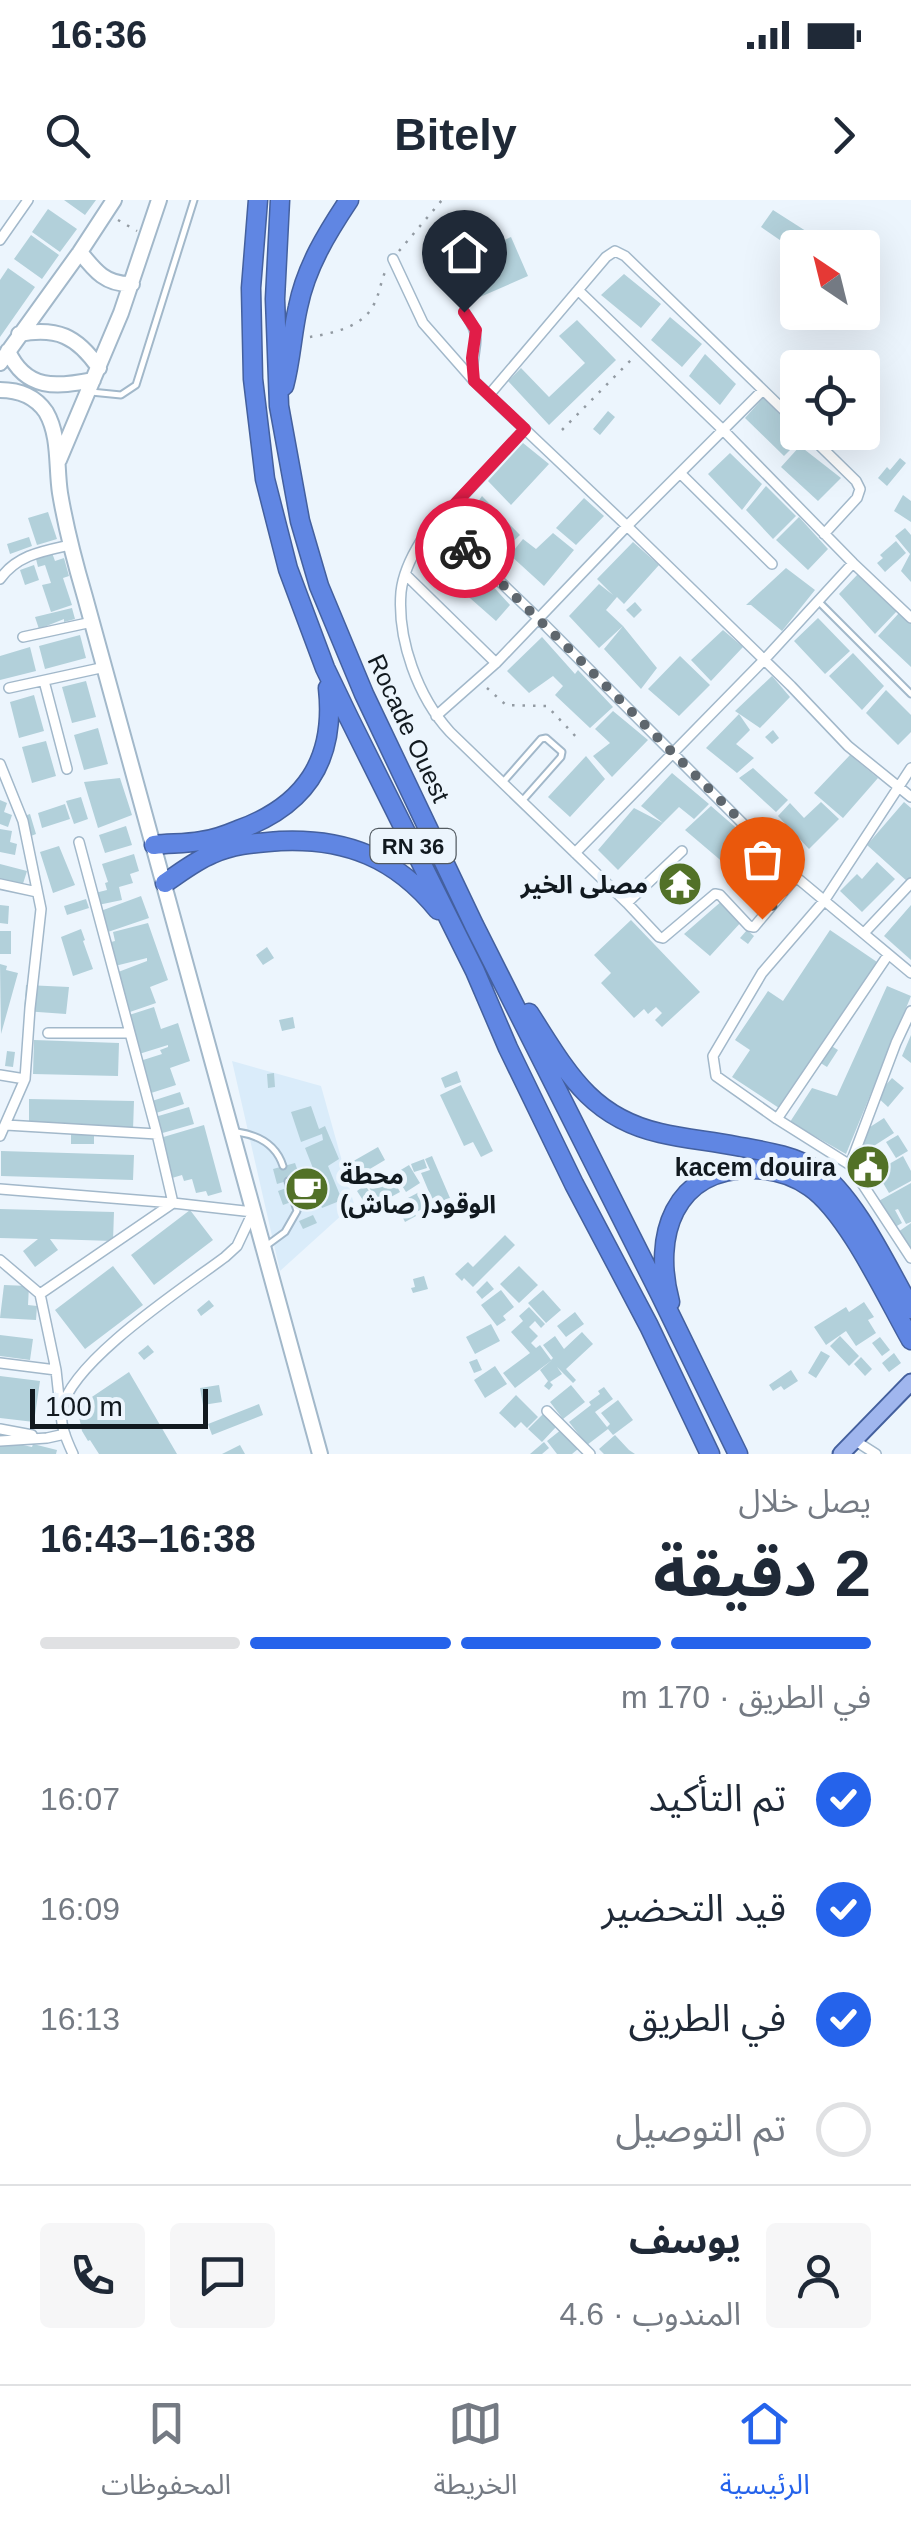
<!DOCTYPE html>
<html lang="ar">
<head>
<meta charset="utf-8">
<style>
	:root { --surface:#fff; --page:#f6f6f7; --text:#1f2937; --muted:#747a83; --line:#e0e1e3; --accent:#2563eb }
	body { margin:0; font-family:Arial,"Noto Sans Arabic",sans-serif; background:var(--page); color:var(--text); direction:rtl; height:100vh; display:flex; flex-direction:column; font-size:38px; white-space:nowrap }
	* { box-sizing:border-box; margin:0 }
	p { font-size:32px; color:var(--muted) }
	.icon { flex:none; width:55px; height:55px; fill:none; stroke:currentColor; stroke-width:2; stroke-linecap:round; stroke-linejoin:round }
	.map { position:relative; height:1254px; overflow:hidden; direction:ltr }
	.side { display:flex; flex-direction:column; background:var(--surface); flex:1 }
	.side>* { flex:none }
	.needle { width:65px; rotate:325deg }
	.controls { position:absolute; left:780px; top:30px; display:grid; gap:20px }
	.controls a { display:grid; place-items:center; width:100px; height:100px; border-radius:10px; background:var(--surface); box-shadow:0 10px 40px #0002; font-size:50px }
	.scale { position:absolute; left:30px; bottom:25px; width:178px; box-sizing:border-box; padding-left:10px; border:5px solid #11191f; border-top:0; font-size:28px; line-height:35px; white-space:nowrap; color:#11191f; -webkit-text-stroke:8px #ecf5fd; paint-order:stroke }
	.pin { position:absolute; display:grid; place-items:center; width:85px; height:85px; color:#fff; margin:-102px -42px; border-radius:50% 50% 50% 0; rotate:-45deg; box-shadow:0 0 10px #0007 }
	.pin .icon { rotate:45deg }
	.courier { position:absolute; display:grid; place-items:center; width:100px; height:100px; margin:-50px; border:8px solid #e11d48; border-radius:50%; background:#fff; color:#222; box-shadow:0 2px 12px #0007 }
	.head em { font-style:normal; font-weight:700 }
	.head div { display:flex; flex-direction:column-reverse }
	.head { display:flex; align-items:center; justify-content:space-between; height:170px; padding:0 40px }
	h1 { font-size:65px; font-weight:700; line-height:75px }
	.bar { display:grid; grid-template-columns:repeat(4,1fr); gap:15px 10px; align-content:center; height:120px; padding:0 40px }
	.bar i { height:12px; border-radius:8px; background:var(--line) }
	.bar .active { background:var(--accent) }
	.bar p { grid-column:span 4 }
	.line { display:flex; align-items:center; gap:25px; padding:0 40px; border-top:2px solid var(--line) }
	.line div { flex:1 }
	.round { display:grid; place-items:center; flex:none; width:105px; height:105px; border-radius:10px; background:var(--page) }
	ol { padding:0 40px; list-style:none }
	li { display:flex; align-items:center; gap:30px; height:110px }
	li p { margin-inline-start:auto }
	li .icon { padding:10px; border-radius:50%; background:var(--accent); color:#fff; stroke-width:4 }
	li:last-child { color:var(--muted) }
	li i { width:55px; height:55px; border:5px solid var(--line); border-radius:50% }
	.status { display:flex; justify-content:space-between; align-items:center; height:70px; padding:0 50px; background:var(--surface); direction:ltr }
	.status svg { height:28px; fill:currentColor }
	header { display:flex; justify-content:space-between; align-items:center; height:130px; padding:0 40px; background:var(--surface); font-size:45px; font-weight:700 }
	.dock { display:flex; justify-content:space-around; align-items:center; height:140px; border-top:2px solid var(--line); background:var(--surface); font-size:28px; color:var(--muted) }
	.dock a { display:grid; justify-items:center; gap:5px }
	.dock .active { color:var(--accent) }
	.map>svg:first-child { display:block }
</style>
</head>
<body>
<div class="status"><b>16:36</b><svg viewBox="0 0 49 12"><path d="M0 12V9h3v3zM5 12V6h3v6zM10 12V3h3v9zM15 12V0h3v12zM26 1h20v11H26zM47 4h2v5h-2z"/></svg></div>
<header><svg class="icon" aria-label="forward" viewBox="0 0 24 24"><path d="M9 5l7 7-7 7"/></svg>Bitely<svg class="icon" aria-label="search" viewBox="0 0 24 24"><circle cx="10" cy="10" r="6"/><path d="M15 15l6 6"/></svg></header>
<div class="map">
<svg width="911" height="1254" viewBox="0 0 911 1254">
	<rect width="100%" height="100%" fill="#ecf5fd"/>
	<path fill="#daecfa" d="M232,861L321,886L354,1004L280,1071Z"/>
	<path fill="#b2d0da" d="M64,0H96L85,15Z
		M48,9L77,29L60,52L32,32Z
		M773,10L809,33L803,42L796,37L790,47L761,27Z
		M31,35L59,55L42,79L14,59Z
		M511,37L528,76L480,97L467,68L465,69L461,59Z
		M8,68L35,87L0,137V80Z
		M624,74L661,104L641,128L601,95Z
		M670,117L702,144L682,167L651,140Z
		M577,120L616,160L549,225L508,181L521,168L549,197L585,163L559,136Z
		M705,154L736,184L720,205L689,176Z
		M763,198L803,237L784,256L745,218Z
		M608,211L615,217L600,235L593,229Z
		M523,243L549,264L511,305L488,281Z
		M800,246L841,278L818,301L781,267Z
		M730,253L762,284L742,310L708,274Z
		M900,258L906,263L887,286L878,278L887,267L890,270Z
		M766,286L796,316L773,339L746,310Z
		M903,295L911,301V322L894,311Z
		M482,296L520,335L502,352L466,319Z
		M584,298L604,316L576,345L556,328Z
		M48,312L57,339L37,345L28,318Z
		M799,317L828,349L808,370L776,340Z
		M905,328L911,335V382L901,371L910,354L895,336Z
		M440,332L473,369L455,387L416,355Z
		M553,333L574,350L544,386L510,355L523,339L536,349Z
		M29,337L32,346L10,354L7,344Z
		M896,341L906,353L885,372L877,363L883,358L880,355Z
		M633,342L659,365L624,404L617,397L606,410L623,426L599,448L569,416L599,384L613,395L597,379Z
		M51,350L55,361L64,358L69,376L63,378L72,405L51,412L42,385L51,383L45,365L38,367L35,355Z
		M34,365L39,380L25,385L20,370Z
		M786,368L815,390L782,431L751,405H746Z
		M478,370L510,405L496,421L462,391Z
		M858,374L897,411L875,434L839,394Z
		M635,402L642,410L634,418L626,410Z
		M72,408L75,419L64,422V419L39,429L35,417Z
		M899,413L911,423V467L878,436Z
		M818,418L850,451L825,474L794,441Z
		M623,426L657,468L641,489L604,449Z
		M723,430L743,447L711,481L691,460Z
		M80,435L86,458L45,469L39,446Z
		M542,437L575,474L578,470L613,507L590,528L555,495L563,486L553,476L529,493L507,471Z
		M30,447L36,471L0,480V456Z
		M853,453L884,486L862,510L829,476Z
		M680,456L710,485L679,516L648,489Z
		M772,476L790,497L760,528L735,511Z
		M86,481L96,517L72,523L62,487Z
		M886,490L911,515V532L898,545L866,513Z
		M34,495L44,531L19,538L10,502Z
		M613,511L648,540L612,577L593,556L610,543L595,529Z
		M739,514L750,530L736,544L754,558L737,573L706,548Z
		M98,528L108,564L84,570L74,535Z
		M773,530L779,538L772,544L765,537Z
		M46,541L56,576L32,583L22,547Z
		M850,555L878,578L843,618L814,593Z
		M586,556L605,579L570,617L548,597Z
		M753,568L788,600L776,612L739,578Z
		M672,573L709,604L694,619L679,607L663,623L641,606Z
		M120,578L132,615L98,628L84,582Z
		M81,597L88,619L74,624L66,601Z
		M0,600L7,603L4,612L12,615L8,627L0,624Z
		M821,602L839,619L809,649L778,616L790,603L804,618Z
		M904,602L911,608V678L908,682L867,645Z
		M65,604L70,619L42,628L38,613Z
		M711,606L749,639L725,664L685,630Z
		M634,608L663,623L618,670L598,650Z
		M30,614L36,634L31,636L24,616Z
		M126,626L132,645L105,653L99,635Z
		M0,629L12,631L10,642L17,644L15,655L0,652Z
		M59,646L75,685L53,693L40,652Z
		M134,654L139,671L130,674L133,683L119,687L122,700L98,705L95,693L107,690L105,683L108,682L102,664Z
		M877,662L895,679L862,712L840,691L857,674L862,679Z
		M0,664L27,671L22,687L0,681Z
		M677,671L691,690L682,697L668,678Z
		M141,696L149,718L105,733L98,712Z
		M86,699L89,708L67,715L64,706Z
		M723,700L743,720L710,756L684,734Z
		M0,705L9,706L8,724L0,723Z
		M911,705V760L884,736Z
		M631,720L700,792L662,827L655,820L662,813L656,807L648,814L644,809L634,818L601,783L611,773L594,755Z
		M148,723L168,780L150,787L156,803L127,813L113,774L147,761V758L115,766L112,750H113L111,742L115,741L113,732Z
		M81,729L85,740L83,741L93,769L73,776L61,737Z
		M747,730L754,736L748,744L740,738Z
		M830,730L877,762L779,908L732,877L750,850L735,840L768,791L783,801Z
		M0,731H11V754H0Z
		M267,747L274,758L263,765L256,755Z
		M0,764L7,766L6,770L18,773L1,834Z
		M26,785L69,787L66,814L24,811Z
		M887,786L911,796L846,954L790,922L812,888L837,896Z
		M154,807L161,829L178,823L190,861L170,868L176,885L148,894L140,861L162,854L160,850L168,847V845L139,854L126,816Z
		M293,817L295,828L282,831L279,820Z
		M911,835V863L902,856Z
		M34,840L119,843L118,876L33,874Z
		M830,845L838,850L827,867L819,862Z
		M7,851L15,852L13,867L5,866Z
		M457,871L461,882L445,888L441,878Z
		M274,873L275,887L268,888L267,874Z
		M892,878L904,888L888,907L876,896Z
		M461,885L493,951L481,957L473,942L464,946L440,895Z
		M180,892L184,904L156,913L152,901Z
		M29,899L134,901L133,930L29,927Z
		M311,906L319,929L325,926L339,959L328,966L342,1000L322,1008L317,995L322,991L305,948L323,940L322,934L301,942L291,912Z
		M189,907L194,924L159,934L155,917Z
		M884,918L894,933L866,951L868,955L880,948L889,964L903,956L911,971V981L889,993L876,971L862,979L849,957L864,949L856,936Z
		M204,925L222,992L208,996L206,991L196,993L192,979L184,981L182,975L172,978L160,938Z
		M71,932H94V944H71Z
		M898,935L908,951L896,958L886,942Z
		M378,947L385,960L358,976L350,963Z
		M1,951L134,955L133,980L1,976Z
		M432,956L450,998L434,1004L421,973L430,970L425,959Z
		M424,959L427,968L414,972L411,964Z
		M295,963L300,977L277,984L273,969Z
		M409,965L420,983L406,992L399,981L404,979L399,971Z
		M390,973L400,992L378,1004L368,985Z
		M300,983L305,997L283,1005L278,991Z
		M911,983V1022L906,1024L898,1009L895,1010L902,1023L890,1030L875,1003Z
		M365,985L377,1003L368,1008L357,991Z
		M423,990L431,1005L414,1013L416,1016L405,1022L401,1014L412,1007L408,998Z
		M0,1009L114,1012L113,1041L50,1039L58,1050L35,1067L23,1051L38,1039L0,1038Z
		M190,1010L213,1040L154,1085L131,1055Z
		M313,1015L317,1023L303,1029L299,1021Z
		M911,1023V1047L906,1050L895,1034Z
		M505,1035L515,1045L473,1087L464,1078L462,1081L455,1074L468,1062L473,1067Z
		M113,1066L143,1105L85,1149L55,1110Z
		M519,1066L538,1085L519,1103L500,1084Z
		M424,1076L428,1089L413,1093L411,1088L415,1087L413,1079Z
		M487,1081L494,1089L482,1099L476,1092Z
		M4,1085L29,1086L28,1105L37,1106L36,1120L0,1118Z
		M501,1090L514,1107L503,1116L506,1120L497,1126L481,1105Z
		M543,1090L561,1110L546,1123L528,1103Z
		M209,1100L214,1106L201,1116L197,1110Z
		M864,1102L874,1117L868,1120L876,1133L856,1146L846,1131L826,1145L814,1127L846,1107L849,1112Z
		M529,1107L545,1124L541,1128L535,1121L529,1127L538,1136L531,1143L536,1148L540,1145L551,1160L553,1158L543,1145L555,1136L564,1149L582,1132L593,1144L566,1169L576,1180L573,1183L557,1167L562,1174L550,1182L553,1185L549,1190L544,1186L548,1181L540,1170L552,1160L515,1188L503,1173L530,1153L511,1132L523,1121L519,1116Z
		M575,1112L584,1124L566,1137L557,1126Z
		M491,1124L500,1141L475,1154L466,1137Z
		M0,1135L33,1139L30,1160L0,1156Z
		M840,1136L859,1156L849,1166L830,1146Z
		M880,1137L890,1150L882,1156L872,1143Z
		M148,1145L154,1152L144,1160L138,1153Z
		M821,1151L830,1156L816,1178L808,1173Z
		M894,1153L901,1163L889,1172L882,1163Z
		M861,1157L872,1169L865,1176L854,1164Z
		M477,1159L482,1170L474,1173L469,1162Z
		M495,1166L507,1184L485,1198L474,1180Z
		M791,1170L798,1181L784,1190L781,1186L773,1191L769,1185Z
		M129,1172L177,1254H99L90,1240L88,1241L82,1231L77,1207Z
		M0,1176L40,1181L34,1222L0,1218Z
		M219,1185L222,1202L203,1205L200,1188Z
		M571,1185L585,1202L563,1219L550,1202Z
		M604,1187L613,1199L595,1212L607,1227L610,1224L601,1213L618,1200L633,1220L613,1235L608,1229L587,1245L569,1222L591,1205L589,1202L600,1194L598,1191Z
		M516,1195L538,1217L527,1228L521,1222L515,1228L499,1213Z
		M259,1204L263,1215L212,1235L208,1224Z
		M543,1214L556,1227L542,1242L528,1229Z
		M562,1229L578,1249L572,1254H557L547,1241Z
		M615,1235L629,1250L635,1254H604L599,1249Z
		M0,1240L32,1247L33,1244L57,1250L56,1254H0Z
		M544,1242L549,1248L542,1254H530Z
		M240,1245L245,1254H222Z"/>
	<g fill="none" stroke-linecap="round" stroke-linejoin="round">
		<defs>
			<path id="lane" d="M91,192L121,195L136,185L194,0
				M818,401L911,494
				M504,581L541,539L546,538L562,552L561,557L522,601
				M237,932C258,935 276,944 283,966
				M288,981L289,987
				M266,1046L285,1032L297,1011L294,1001"/>
			<path id="street" d="M0,40L28,0
				M393,59L423,123L474,181L627,326L791,486L848,546L911,597
				M578,90L723,230L853,363L911,418
				M464,112C486,141 470,146 473,178
				M489,195L606,57L615,51L625,56L798,224
				M525,229L421,341C411,357 403,373 401,392C397,440 418,497 450,532L627,703L682,651
				M806,232L856,281L860,289L857,298L824,334
				M680,273L772,364
				M438,322L539,419L796,677L911,773
				M405,374L496,463
				M0,379C17,355 43,351 70,345
				M23,437L92,422
				M44,481L67,569
				M9,488L105,467
				M436,516L496,463L627,326L763,190
				M0,564L23,621L41,709L30,808L25,879L0,936
				M575,653L764,460L853,363
				M0,684L37,692
				M627,703L659,737L663,738L715,694L720,695L749,726L754,727L796,677
				M864,733L911,683
				M911,811L896,843L850,965L911,1058
				M48,833H130
				M0,875L25,879
				M777,919L716,876L713,856L762,773L824,701L911,568
				M6,925L157,934
				M850,965L777,919L888,755
				M0,989L173,1003L253,1012L237,1046L225,1057C185,1087 71,1161 62,1209C59,1223 67,1241 73,1254
				M0,1060L40,1094L56,1170L60,1207
				M40,1094L173,1003L157,934L79,642
				M0,1163L56,1170
				M547,1211L590,1254
				M0,1229L32,1235
				M854,1240L876,1254
				M0,1241L47,1238L65,1234"/>
			<path id="secondary" d="M80,52C95,71 106,85 132,84
				M19,134C57,127 77,136 99,168
				M8,151C26,191 57,187 93,180
				M0,163L80,52L114,0
				M0,190C18,190 35,196 46,212C60,236 56,267 60,293C66,329 75,363 85,397C165,682 242,968 320,1254
				M59,260L121,113L159,0"/>
			<path id="primary" d="M841,1254L911,1182"/>
			<path id="highway" d="M258,0L251,88L253,179L265,279L288,369L325,468L349,518L475,771L508,848L574,984L649,1126L710,1254
				M280,0L275,99L279,206L300,321L319,386L364,494L474,725L660,1094L738,1254
				M284,186C291,160 292,133 298,107C306,67 327,33 349,0
				M154,645C169,643 185,644 201,641C213,640 226,635 238,630C305,606 336,560 328,488
				M165,683C180,673 195,661 212,654C234,644 256,643 280,641C346,638 396,658 438,710
				M529,813C566,870 589,917 660,933C685,939 711,941 736,946C763,951 793,955 816,970C853,993 889,1070 911,1109
				M670,1102C652,1036 674,969 751,969C771,969 793,975 810,987C848,1013 887,1098 911,1140"/>
		</defs>
		<use href="#lane" stroke="#a2b8ca" stroke-width="9"/>
		<use href="#street" stroke="#a2b8ca" stroke-width="12"/>
		<use href="#secondary" stroke="#a2b8ca" stroke-width="18"/>
		<use href="#primary" stroke="#44609e" stroke-width="19"/>
		<use href="#highway" stroke="#44609e" stroke-width="21"/>
		<path stroke="#929aa2" stroke-width="2.5" stroke-dasharray="2.5 8" stroke-linecap="butt" d="M118,20L137,31
			M399,51L442,0
			M310,137C333,133 365,127 375,102C380,92 381,80 386,70
			M562,230L632,159
			M487,488L506,505L547,506L580,541"/>
		<use href="#lane" stroke="#fff" stroke-width="5"/>
		<use href="#street" stroke="#fff" stroke-width="9"/>
		<use href="#secondary" stroke="#fff" stroke-width="14"/>
		<use href="#primary" stroke="#a0b6ee" stroke-width="15"/>
		<use href="#highway" stroke="#6086e3" stroke-width="18"/>
	</g>
	<g fill="none" stroke-linecap="round" stroke-linejoin="round">
		<path stroke="#5e666d" stroke-width="10" stroke-dasharray="0 18" d="M465,348L564,444L796,676L762,719"/>
		<path stroke="#e11d48" stroke-width="12" d="M464,112L476,130L472,158L474,181L525,229L438,322L465,348"/>
	</g>
	<defs>
		<symbol id="temple-disc" viewBox="-11 -11 22 22"><circle r="9.5" fill="#527127" stroke="#ecf5fd"/><path d="M0-6L5-2H3V0L6.5 2.5H4V6H1.5V3h-3V6H-4V2.5H-6.5L-3 0V-2H-5Z" fill="#fff"/></symbol>
		<symbol id="civic-disc" viewBox="-11 -11 22 22"><circle r="9.5" fill="#527127" stroke="#ecf5fd"/><path d="M-.6-6.5H3V-4.5H.6V-3L4-1V1h2V6H-6V1h2V-1L-.6-3ZM-1.2 2.5V6h2.4V2.5Z" fill="#fff"/></symbol>
		<symbol id="cafe-disc" viewBox="-11 -11 22 22"><circle r="9.5" fill="#527127" stroke="#ecf5fd"/><path d="M-5.5-4.5H6V0H3Q3 3.5 0 3.5H-2.5Q-5.5 3.5-5.5 0ZM3-3.2v2h1.7v-2ZM-6 4.5H4V6H-6Z" fill="#fff"/></symbol>
	</defs>
	<g fill-rule="evenodd">
		<use href="#temple-disc" x="655" y="659" width="50" height="50"/>
		<use href="#civic-disc" x="843" y="942" width="50" height="50"/>
		<use href="#cafe-disc" x="282" y="964" width="50" height="50"/>
	</g>
	<g text-anchor="middle" stroke-width="9" stroke-linejoin="round" paint-order="stroke">
		<rect fill="#ecf5fd" stroke="#535b62" stroke-width="2.5" x="370.5" y="629" width="85" height="34" rx="8"/>
		<g font-size="22" font-weight="bold" fill="#11191f">
			<text x="413" y="654">RN 36</text>
		</g>
		<g font-size="25" fill="#11191f" stroke="#ecf5fd">
			<text transform="translate(409 528) rotate(65)" y="9">Rocade Ouest</text>
		</g>
		<g font-size="25" font-weight="bold" fill="#11191f" stroke="#ecf5fd" text-anchor="end">
			<text x="648" y="693">مصلى الخير</text>
			<text x="836" y="976">kacem douira</text>
			<text x="340" y="984" text-anchor="start">محطة<tspan x="340" dy="29">الوقود( صاش)</tspan></text>
		</g>
	</g>
</svg>
<div class="controls">
<a><svg class="needle" viewBox="-14 -14 28 28"><path d="M0-13l5 13h-10z" fill="#e53935"/><path d="M0 13l5-13h-10z" fill="#747a83"/></svg></a>
<a><svg class="icon" aria-label="locate" viewBox="0 0 24 24"><circle cx="12" cy="12" r="6"/><path d="M12 2v4M12 18v4M2 12h4M18 12h4"/></svg></a>
</div>
<div class="scale">100 m</div>
<div class="pin" style="left:762px;top:719px;background:#ea580c"><svg class="icon" aria-label="bag" viewBox="0 0 24 24"><path d="M5 8h14l-1 12H6zM9 8a3 3 0 0 1 6 0"/></svg></div>
<div class="pin" style="left:464px;top:112px;background:#1f2937"><svg class="icon" aria-label="home" viewBox="0 0 24 24"><path d="M3 11l9-7 9 7M6 9v11h12V9"/></svg></div>
<div class="courier" style="left:465px;top:348px"><svg class="icon" aria-label="bike" viewBox="0 0 24 24"><circle cx="6" cy="16" r="4"/><circle cx="18" cy="16" r="4"/><path d="M6 16l4-8h5l3 8M10 8l3 8H6M13 5h3"/></svg></div>
</div>
<section class="side">
<div class="head"><div><h1>2 دقيقة</h1><p>يصل خلال</p></div><em>16:38–16:43</em></div>
<div class="bar"><i class="active"></i><i class="active"></i><i class="active"></i><i></i><p>في الطريق · 170 m</p></div>
<ol>
<li><svg class="icon" aria-label="check" viewBox="0 0 24 24"><path d="M5 12l5 5 9-10"/></svg>تم التأكيد<p>16:07</p></li>
<li><svg class="icon" aria-label="check" viewBox="0 0 24 24"><path d="M5 12l5 5 9-10"/></svg>قيد التحضير<p>16:09</p></li>
<li><svg class="icon" aria-label="check" viewBox="0 0 24 24"><path d="M5 12l5 5 9-10"/></svg>في الطريق<p>16:13</p></li>
<li><i></i>تم التوصيل</li>
</ol>
<div class="line" style="height:180px"><a class="round"><svg class="icon" aria-label="person" viewBox="0 0 24 24"><circle cx="12" cy="8" r="4"/><path d="M4 21q1-7 8-7t8 7"/></svg></a><div><b>يوسف</b><p>المندوب · 4.6</p></div><a class="round"><svg class="icon" aria-label="chat" viewBox="0 0 24 24"><path d="M4 5h16v11H9l-5 4z"/></svg></a><a class="round"><svg class="icon" aria-label="phone" viewBox="0 0 24 24"><path d="M5 4h4l2 5-3 2q2 4 5 5l2-3 5 2v4C11 20 4 13 5 4z"/></svg></a></div>
</section>
<nav class="dock">
<a class="active"><svg class="icon" aria-label="home" viewBox="0 0 24 24"><path d="M3 11l9-7 9 7M6 9v11h12V9"/></svg>الرئيسية</a>
<a><svg class="icon" aria-label="map" viewBox="0 0 24 24"><path d="M3 6l6-2 6 2 6-2v14l-6 2-6-2-6 2zM9 4v14M15 6v14"/></svg>الخريطة</a>
<a><svg class="icon" aria-label="saved" viewBox="0 0 24 24"><path d="M7 4h10v16l-5-4-5 4z"/></svg>المحفوظات</a>
</nav>
</body>
</html>
